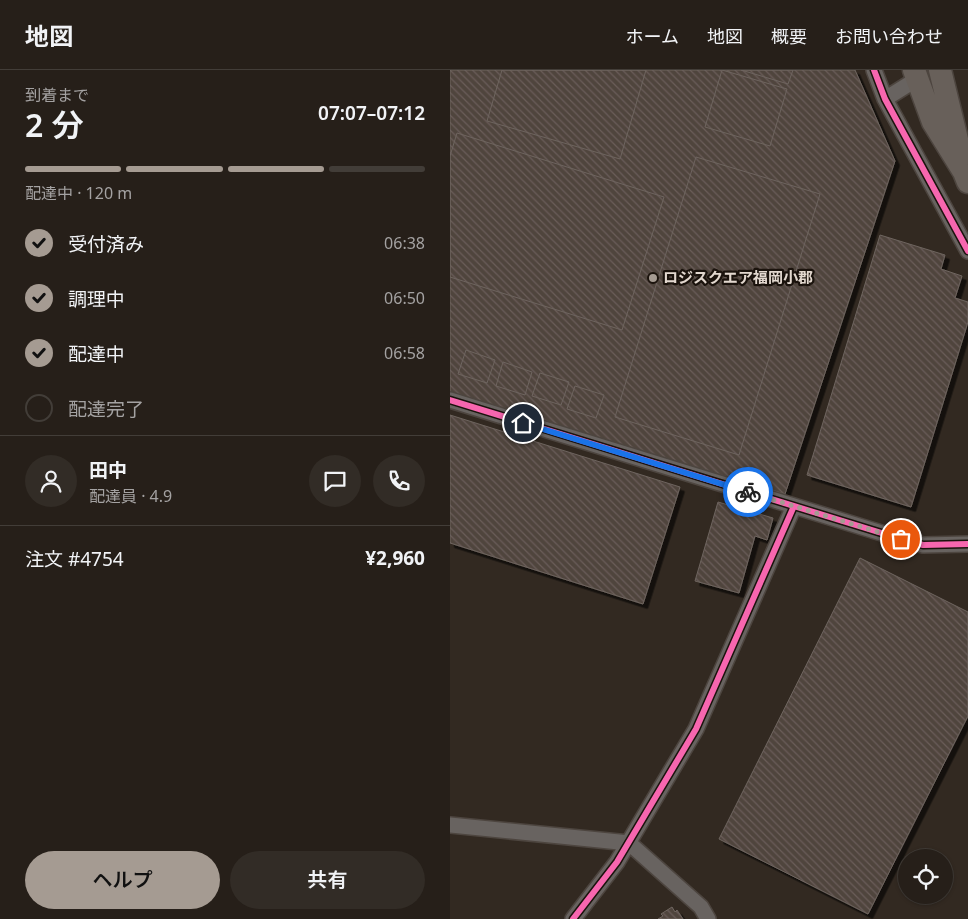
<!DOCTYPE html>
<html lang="ja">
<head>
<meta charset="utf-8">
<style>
	:root { --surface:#261f19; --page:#322c26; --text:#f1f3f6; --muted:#a4a2a2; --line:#423d38; --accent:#a59b92 }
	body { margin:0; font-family:"Noto Sans","Noto Sans JP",sans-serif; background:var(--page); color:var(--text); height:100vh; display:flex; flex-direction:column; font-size:19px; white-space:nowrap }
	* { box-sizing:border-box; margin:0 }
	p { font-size:16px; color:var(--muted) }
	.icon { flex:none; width:28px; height:28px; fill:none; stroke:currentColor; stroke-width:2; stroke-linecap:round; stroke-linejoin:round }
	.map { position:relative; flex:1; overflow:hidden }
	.side { display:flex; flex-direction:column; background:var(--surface); width:450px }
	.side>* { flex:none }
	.buttons { position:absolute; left:448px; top:779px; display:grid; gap:10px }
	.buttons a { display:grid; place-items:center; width:55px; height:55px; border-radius:50%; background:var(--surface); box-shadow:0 1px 4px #0004,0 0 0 1px var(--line); font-size:25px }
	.pin { position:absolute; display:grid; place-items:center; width:42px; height:42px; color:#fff; margin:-21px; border:2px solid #fff; border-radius:50%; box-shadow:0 1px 5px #0007 }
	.courier { position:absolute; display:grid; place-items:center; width:50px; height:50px; margin:-25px; border:4px solid #1a73e8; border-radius:50%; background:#fff; color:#222; box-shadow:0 1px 6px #0007 }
	.headline em { font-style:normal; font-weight:600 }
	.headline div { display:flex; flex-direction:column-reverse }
	.headline { display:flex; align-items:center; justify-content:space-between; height:85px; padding:0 25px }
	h1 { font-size:32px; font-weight:600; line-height:38px }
	.bar { display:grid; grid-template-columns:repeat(4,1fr); gap:8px 5px; align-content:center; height:60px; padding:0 25px }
	.bar i { height:6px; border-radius:4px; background:var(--line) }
	.bar .active { background:var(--accent) }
	.bar p { grid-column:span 4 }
	.line { display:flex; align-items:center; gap:12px; padding:0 25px; border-top:1px solid var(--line) }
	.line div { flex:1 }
	.round { display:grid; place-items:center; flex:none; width:52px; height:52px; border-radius:26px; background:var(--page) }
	ol { padding:0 25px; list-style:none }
	li { display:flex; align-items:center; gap:15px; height:55px }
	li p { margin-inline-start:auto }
	li .icon { padding:5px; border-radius:50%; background:var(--accent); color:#111; stroke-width:4 }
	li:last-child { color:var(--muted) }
	li i { width:28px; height:28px; border:2px solid var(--line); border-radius:50% }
	.action { display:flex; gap:10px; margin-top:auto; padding:10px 25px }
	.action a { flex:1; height:58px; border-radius:30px; background:var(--accent); color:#111; font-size:20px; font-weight:600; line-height:58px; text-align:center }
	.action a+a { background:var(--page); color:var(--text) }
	header { display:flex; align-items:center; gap:30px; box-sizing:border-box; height:70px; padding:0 25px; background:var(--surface); border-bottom:1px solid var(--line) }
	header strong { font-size:24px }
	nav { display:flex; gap:28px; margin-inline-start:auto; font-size:18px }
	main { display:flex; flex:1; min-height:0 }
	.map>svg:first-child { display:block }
</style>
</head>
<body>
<header>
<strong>地図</strong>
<nav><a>ホーム</a><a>地図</a><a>概要</a><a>お問い合わせ</a></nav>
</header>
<main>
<section class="side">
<div class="headline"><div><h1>2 分</h1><p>到着まで</p></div><em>07:07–07:12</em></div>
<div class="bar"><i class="active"></i><i class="active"></i><i class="active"></i><i></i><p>配達中 · 120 m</p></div>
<ol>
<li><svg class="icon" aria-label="check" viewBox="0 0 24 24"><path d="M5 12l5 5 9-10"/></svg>受付済み<p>06:38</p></li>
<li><svg class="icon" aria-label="check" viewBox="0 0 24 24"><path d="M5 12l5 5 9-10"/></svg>調理中<p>06:50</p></li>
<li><svg class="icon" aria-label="check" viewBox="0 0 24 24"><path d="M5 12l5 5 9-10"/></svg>配達中<p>06:58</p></li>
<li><i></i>配達完了</li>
</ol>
<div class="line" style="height:90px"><a class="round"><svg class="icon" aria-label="person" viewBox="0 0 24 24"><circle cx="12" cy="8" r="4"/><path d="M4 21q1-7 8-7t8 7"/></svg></a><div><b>田中</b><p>配達員 · 4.9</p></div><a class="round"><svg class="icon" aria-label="chat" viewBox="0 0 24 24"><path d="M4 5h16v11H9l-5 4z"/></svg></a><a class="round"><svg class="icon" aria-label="phone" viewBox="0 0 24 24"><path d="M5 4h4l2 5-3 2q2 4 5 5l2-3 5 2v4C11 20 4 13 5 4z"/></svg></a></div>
<div class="line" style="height:65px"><div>注文 #4754</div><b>¥2,960</b></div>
<div class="action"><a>ヘルプ</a><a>共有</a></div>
</section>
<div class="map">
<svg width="518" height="849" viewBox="0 0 518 849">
	<defs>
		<pattern id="building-back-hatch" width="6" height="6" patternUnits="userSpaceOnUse" patternTransform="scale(1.25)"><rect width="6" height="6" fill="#50443e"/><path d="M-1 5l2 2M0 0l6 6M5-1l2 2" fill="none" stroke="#695e59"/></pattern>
		<filter id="shadow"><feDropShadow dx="4.5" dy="4.5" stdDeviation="0" flood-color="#0009"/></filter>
	</defs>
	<rect width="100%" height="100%" fill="#322921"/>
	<path fill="url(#building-back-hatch)" stroke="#6e655f" filter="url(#shadow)" d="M0,0H405L445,91L335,424L0,324Z
		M52,0H196L170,89L37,51Z
		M272,0L337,19L320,76L255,57Z
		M291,0H343L338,14Z
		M7,63L214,127L172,260L0,207V86Z
		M246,87L370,124L289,385L165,347Z
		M430,165L495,185L491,199L512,206L505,228L518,232V252L461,437L357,405Z
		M16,280L45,290L37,313L8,304Z
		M53,292L82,302L75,325L46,316Z
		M90,303L119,312L111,335L82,326Z
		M125,316L154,325L146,348L117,339Z
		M0,345L230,417L193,534L0,473Z
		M268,432L323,448L317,470L305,466L289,523L245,511Z
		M410,488L518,542V646L418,844L269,769Z
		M222,837L225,842L227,840L233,849H208L213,846L211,844Z"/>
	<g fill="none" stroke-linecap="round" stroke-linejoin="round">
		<defs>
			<path id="minor" d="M424,0L435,29L518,181
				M435,29L459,14
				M0,330L451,469L473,475L518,474
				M0,755L179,773L251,837L258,849
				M123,849L167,792L246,659L344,436"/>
			<path id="highway" d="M464,0L483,52L514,102L518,112
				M490,0L511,86"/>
		</defs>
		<use href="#minor" stroke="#4d453f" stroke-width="18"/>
		<use href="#highway" stroke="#4d453f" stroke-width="25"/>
		<use href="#minor" stroke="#686360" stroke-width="15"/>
		<use href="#highway" stroke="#68605a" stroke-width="22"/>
		<defs>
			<path id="cycleway" d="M424,0L435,29L518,181
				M0,330L451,469L473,475L518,474
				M123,849L167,792L246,659L344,436"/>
		</defs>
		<use href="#cycleway" stroke="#1b130d" stroke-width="9"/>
		<use href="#cycleway" stroke="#f766af" stroke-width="6"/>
	</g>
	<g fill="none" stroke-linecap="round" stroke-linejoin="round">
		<path stroke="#a59b92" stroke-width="5" stroke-dasharray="0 9" d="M298,422L451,469"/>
		<path stroke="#1a73e8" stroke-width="6" d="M73,353L298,422"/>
	</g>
	<circle fill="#a59b92" stroke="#1b130d" stroke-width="2" cx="203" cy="208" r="5"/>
	<g text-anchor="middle" stroke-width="4.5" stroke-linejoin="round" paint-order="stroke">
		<g font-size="15" font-weight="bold" fill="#e3d8cf" stroke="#1b130d" text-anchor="start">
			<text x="213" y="213">ロジスクエア福岡小郡</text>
		</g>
	</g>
</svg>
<div class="buttons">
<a><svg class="icon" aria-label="locate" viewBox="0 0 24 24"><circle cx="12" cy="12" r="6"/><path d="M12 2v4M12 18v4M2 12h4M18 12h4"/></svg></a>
</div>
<div class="pin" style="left:451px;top:469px;background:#ea580c"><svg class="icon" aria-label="bag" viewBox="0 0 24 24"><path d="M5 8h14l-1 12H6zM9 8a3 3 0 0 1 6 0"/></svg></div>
<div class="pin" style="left:73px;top:353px;background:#1f2937"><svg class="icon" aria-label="home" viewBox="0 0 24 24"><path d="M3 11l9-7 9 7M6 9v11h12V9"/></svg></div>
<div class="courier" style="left:298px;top:422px"><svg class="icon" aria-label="bike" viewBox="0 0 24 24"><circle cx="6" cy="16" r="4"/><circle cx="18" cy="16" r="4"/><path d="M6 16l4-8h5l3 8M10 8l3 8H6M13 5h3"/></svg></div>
</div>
</main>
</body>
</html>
